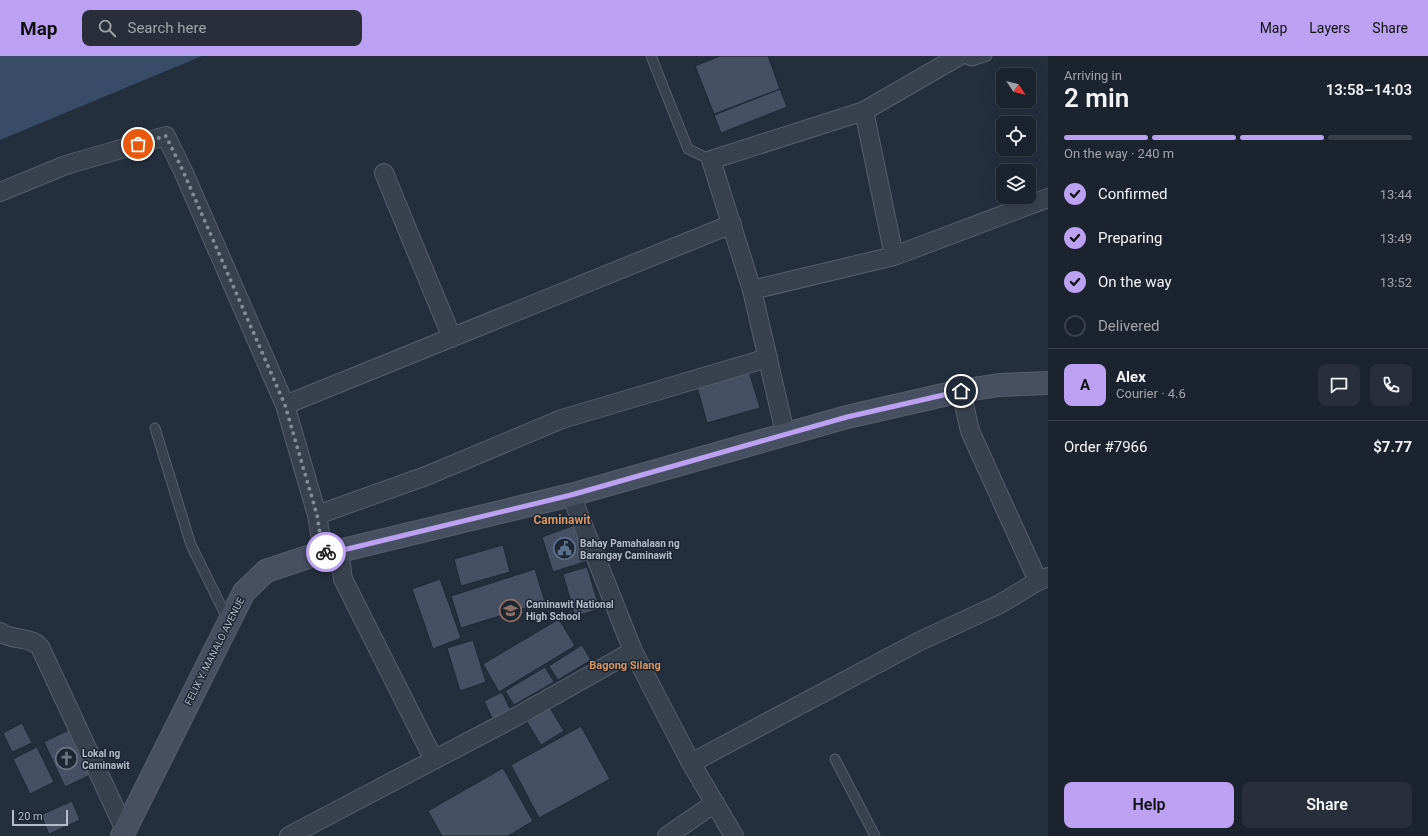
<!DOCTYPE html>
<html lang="en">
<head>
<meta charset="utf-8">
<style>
	:root { --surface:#1b232e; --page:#282f3a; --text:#f1f3f6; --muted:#a0a4aa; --line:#39404a; --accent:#bca0f2 }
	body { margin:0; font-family:Roboto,sans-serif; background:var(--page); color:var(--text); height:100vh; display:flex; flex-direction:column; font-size:15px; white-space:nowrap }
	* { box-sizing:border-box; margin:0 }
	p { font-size:13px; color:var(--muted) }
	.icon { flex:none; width:22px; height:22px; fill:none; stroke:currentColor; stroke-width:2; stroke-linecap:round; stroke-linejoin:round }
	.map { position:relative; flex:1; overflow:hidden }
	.drawer { display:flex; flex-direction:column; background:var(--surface); width:380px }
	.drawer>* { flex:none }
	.needle { width:26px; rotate:125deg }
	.buttons { position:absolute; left:996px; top:12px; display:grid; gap:8px }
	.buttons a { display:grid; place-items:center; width:40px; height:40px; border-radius:8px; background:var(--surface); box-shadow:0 4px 16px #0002,0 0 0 1px var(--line); font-size:20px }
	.scale { position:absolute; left:12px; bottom:10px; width:56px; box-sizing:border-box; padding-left:4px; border:2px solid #b4bcc9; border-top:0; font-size:11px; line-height:14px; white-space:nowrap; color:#b4bcc9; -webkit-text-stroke:3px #1d2633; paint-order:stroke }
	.pin { position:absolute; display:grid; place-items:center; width:34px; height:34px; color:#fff; margin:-17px; border:2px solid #fff; border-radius:50%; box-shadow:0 1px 4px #0007 }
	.courier { position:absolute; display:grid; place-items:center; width:40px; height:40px; margin:-20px; border:3px solid #bca0f2; border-radius:50%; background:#fff; color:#222; box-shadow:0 1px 5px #0007 }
	.summary em { font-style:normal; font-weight:600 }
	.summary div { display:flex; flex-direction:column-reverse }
	.summary { display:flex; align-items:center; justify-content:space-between; height:68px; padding:0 16px }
	h1 { font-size:26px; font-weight:600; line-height:30px }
	.bar { display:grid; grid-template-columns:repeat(4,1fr); gap:6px 4px; align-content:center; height:48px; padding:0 16px }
	.bar i { height:5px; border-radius:3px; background:var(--line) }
	.bar .active { background:var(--accent) }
	.bar p { grid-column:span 4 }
	.line { display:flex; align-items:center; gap:10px; padding:0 16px; border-top:1px solid var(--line) }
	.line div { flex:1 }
	.round { display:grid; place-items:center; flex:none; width:42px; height:42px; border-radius:8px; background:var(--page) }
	ol { padding:0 16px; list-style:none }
	li { display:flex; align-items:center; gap:12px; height:44px }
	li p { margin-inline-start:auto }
	li .icon { padding:4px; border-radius:50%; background:var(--accent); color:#111; stroke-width:4 }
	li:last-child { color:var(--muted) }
	li i { width:22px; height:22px; border:2px solid var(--line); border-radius:50% }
	.button { display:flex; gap:8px; margin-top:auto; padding:8px 16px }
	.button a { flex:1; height:46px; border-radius:8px; background:var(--accent); color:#111; font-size:16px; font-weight:600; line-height:46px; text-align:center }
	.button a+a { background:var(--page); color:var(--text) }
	header { display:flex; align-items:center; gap:24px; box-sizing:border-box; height:56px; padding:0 20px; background:var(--accent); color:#111 }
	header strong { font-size:19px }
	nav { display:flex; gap:22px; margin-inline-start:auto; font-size:14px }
	.search { width:280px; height:36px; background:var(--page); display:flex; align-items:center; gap:10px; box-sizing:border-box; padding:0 14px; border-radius:8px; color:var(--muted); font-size:15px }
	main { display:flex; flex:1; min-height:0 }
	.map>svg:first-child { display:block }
</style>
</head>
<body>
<header>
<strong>Map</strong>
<div class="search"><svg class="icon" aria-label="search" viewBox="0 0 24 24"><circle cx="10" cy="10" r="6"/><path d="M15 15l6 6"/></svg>Search here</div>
<nav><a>Map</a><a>Layers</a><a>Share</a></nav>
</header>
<main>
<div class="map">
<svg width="1048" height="780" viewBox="0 0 1048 780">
	<rect width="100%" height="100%" fill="#242f3e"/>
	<path fill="#394c67" d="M0,0H202L0,84Z"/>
	<path fill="#455162" stroke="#1f2835" d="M720,0H768L780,33L714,58L695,10Z
		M780,33L787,51L721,77L714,59Z
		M748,312L760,352L707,367L696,327Z
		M575,469L587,505L553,516L542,481Z
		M503,489L510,516L461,530L454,503Z
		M587,511L600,553L575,560L563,518Z
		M535,513L545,546L461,572L451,540Z
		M440,523L461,582L433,593L412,533Z
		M559,563L575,590L499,636L483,608Z
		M473,584L486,626L460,635L447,592Z
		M582,589L591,604L558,624L549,610Z
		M545,611L554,626L514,649L505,635Z
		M502,636L511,655L493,664L484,645Z
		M550,652L564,675L541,689L527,666Z
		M22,667L32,687L12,696L3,677Z
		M581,670L610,723L539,762L511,709Z
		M69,674L90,719L65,731L44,686Z
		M37,691L54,726L30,738L13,703Z
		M503,712L533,765L508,780H442L428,755Z
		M72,745L80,764L49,778L41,759Z"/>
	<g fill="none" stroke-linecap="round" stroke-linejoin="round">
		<defs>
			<path id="lane" d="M651,0L688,93L711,104
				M959,0L972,5L987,0
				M155,372L191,489L228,564
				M835,703L875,780"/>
			<path id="street" d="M864,55L894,200
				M384,117L452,282
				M0,136L66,109L166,80L183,115L285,349L317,459L323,496
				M752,234L894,200L1048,142
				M961,335L970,375L1038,525
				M285,349L732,168
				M785,377L752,234L711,104L864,55L959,0
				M571,439L633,595L691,707L734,780
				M317,459L426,420L562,363L768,302
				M339,495L343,523L434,704
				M0,576C12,585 30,580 40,591L125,774
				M691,707L918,586L1000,548L1038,525L1048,521
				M289,780L523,657L633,595
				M667,780L715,747"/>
			<path id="secondary" d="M122,780L244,536L266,515L323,496L339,495L571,439L847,361L961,335L999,329L1048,327"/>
		</defs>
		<use href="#lane" stroke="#565f6c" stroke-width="11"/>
		<use href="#street" stroke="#565f6c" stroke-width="20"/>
		<use href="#secondary" stroke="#565f6c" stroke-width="24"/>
		<use href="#lane" stroke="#38414e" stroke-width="9"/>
		<use href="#street" stroke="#38414e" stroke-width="18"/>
		<use href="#secondary" stroke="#465061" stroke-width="22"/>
	</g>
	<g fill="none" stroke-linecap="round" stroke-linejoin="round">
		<path stroke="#828b98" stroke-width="4" stroke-dasharray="0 7.2" d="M138,88L166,80L183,115L285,349L317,459L323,496H326"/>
		<path stroke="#bca0f2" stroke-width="5" d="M326,496L339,495L571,439L847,361L961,335"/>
	</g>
	<defs>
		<symbol id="civic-ring" viewBox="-11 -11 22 22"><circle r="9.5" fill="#1d2633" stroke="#5c6f8a" stroke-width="1.5"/><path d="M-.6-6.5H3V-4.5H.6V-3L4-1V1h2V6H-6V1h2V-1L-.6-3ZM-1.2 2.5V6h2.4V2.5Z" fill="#5c6f8a"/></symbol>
		<symbol id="school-ring" viewBox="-11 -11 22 22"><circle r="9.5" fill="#1d2633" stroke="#8d6e63" stroke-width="1.5"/><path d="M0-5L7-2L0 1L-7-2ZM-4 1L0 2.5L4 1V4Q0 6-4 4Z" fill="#8d6e63"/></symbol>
		<symbol id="church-ring" viewBox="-11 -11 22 22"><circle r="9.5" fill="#1d2633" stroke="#6b7280" stroke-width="1.5"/><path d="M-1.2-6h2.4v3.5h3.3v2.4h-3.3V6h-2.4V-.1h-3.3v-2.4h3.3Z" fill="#6b7280"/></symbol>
	</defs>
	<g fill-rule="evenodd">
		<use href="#civic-ring" x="552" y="480" width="25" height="25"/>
		<use href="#school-ring" x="498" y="542" width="25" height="25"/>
		<use href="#church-ring" x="54" y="690" width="25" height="25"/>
	</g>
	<g text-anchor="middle" stroke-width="3" stroke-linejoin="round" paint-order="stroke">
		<g font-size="10" font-weight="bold" fill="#b4bcc9" stroke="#1d2633" text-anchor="start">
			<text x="580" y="491">Bahay Pamahalaan ng<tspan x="580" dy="12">Barangay Caminawit</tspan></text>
			<text x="526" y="552">Caminawit National<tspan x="526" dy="12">High School</tspan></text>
			<text x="82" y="701">Lokal ng<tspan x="82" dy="12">Caminawit</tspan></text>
		</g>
		<g font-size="10" fill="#b4bcc9" stroke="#1d2633">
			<text transform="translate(214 595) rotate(-63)" y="4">FELIX Y. MANALO AVENUE</text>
		</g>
		<g font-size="11" font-weight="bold" fill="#d59563" stroke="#1d2633">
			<text x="625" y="613">Bagong Silang</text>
		</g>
		<g font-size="12" font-weight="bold" fill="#d59563" stroke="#1d2633">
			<text x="562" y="468">Caminawit</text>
		</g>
	</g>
</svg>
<div class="buttons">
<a><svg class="needle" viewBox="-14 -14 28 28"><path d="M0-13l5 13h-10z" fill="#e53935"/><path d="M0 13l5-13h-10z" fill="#a0a4aa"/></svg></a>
<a><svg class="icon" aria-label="locate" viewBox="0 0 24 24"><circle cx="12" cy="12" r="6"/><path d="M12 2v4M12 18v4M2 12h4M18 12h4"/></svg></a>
<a><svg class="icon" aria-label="layers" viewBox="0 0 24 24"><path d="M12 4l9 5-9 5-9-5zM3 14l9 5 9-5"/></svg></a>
</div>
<div class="scale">20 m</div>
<div class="pin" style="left:138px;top:88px;background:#ea580c"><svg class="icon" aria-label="bag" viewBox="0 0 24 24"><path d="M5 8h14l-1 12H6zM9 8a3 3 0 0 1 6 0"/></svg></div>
<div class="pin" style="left:961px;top:335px;background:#1f2937"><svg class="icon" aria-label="home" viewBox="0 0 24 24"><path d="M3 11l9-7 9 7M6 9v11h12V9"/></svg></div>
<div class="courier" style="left:326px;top:496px"><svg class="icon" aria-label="bike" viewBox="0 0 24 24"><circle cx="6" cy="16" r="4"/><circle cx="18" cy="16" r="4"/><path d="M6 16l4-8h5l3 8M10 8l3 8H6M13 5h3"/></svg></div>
</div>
<section class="drawer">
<div class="summary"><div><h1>2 min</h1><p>Arriving in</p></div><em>13:58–14:03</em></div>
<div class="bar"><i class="active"></i><i class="active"></i><i class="active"></i><i></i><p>On the way · 240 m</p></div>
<ol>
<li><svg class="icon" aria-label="check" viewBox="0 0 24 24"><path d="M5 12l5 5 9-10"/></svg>Confirmed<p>13:44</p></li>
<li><svg class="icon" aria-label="check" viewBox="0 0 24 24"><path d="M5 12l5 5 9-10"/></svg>Preparing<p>13:49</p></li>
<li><svg class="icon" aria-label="check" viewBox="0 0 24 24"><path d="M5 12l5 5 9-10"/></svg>On the way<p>13:52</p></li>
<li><i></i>Delivered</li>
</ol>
<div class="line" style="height:72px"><b class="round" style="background:var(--accent);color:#111">A</b><div><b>Alex</b><p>Courier · 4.6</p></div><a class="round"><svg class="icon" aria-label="chat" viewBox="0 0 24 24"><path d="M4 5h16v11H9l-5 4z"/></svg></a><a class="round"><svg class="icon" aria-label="phone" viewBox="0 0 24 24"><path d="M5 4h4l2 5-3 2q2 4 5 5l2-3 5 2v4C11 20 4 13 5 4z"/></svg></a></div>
<div class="line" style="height:52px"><div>Order #7966</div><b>$7.77</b></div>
<div class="button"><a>Help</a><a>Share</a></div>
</section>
</main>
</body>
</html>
